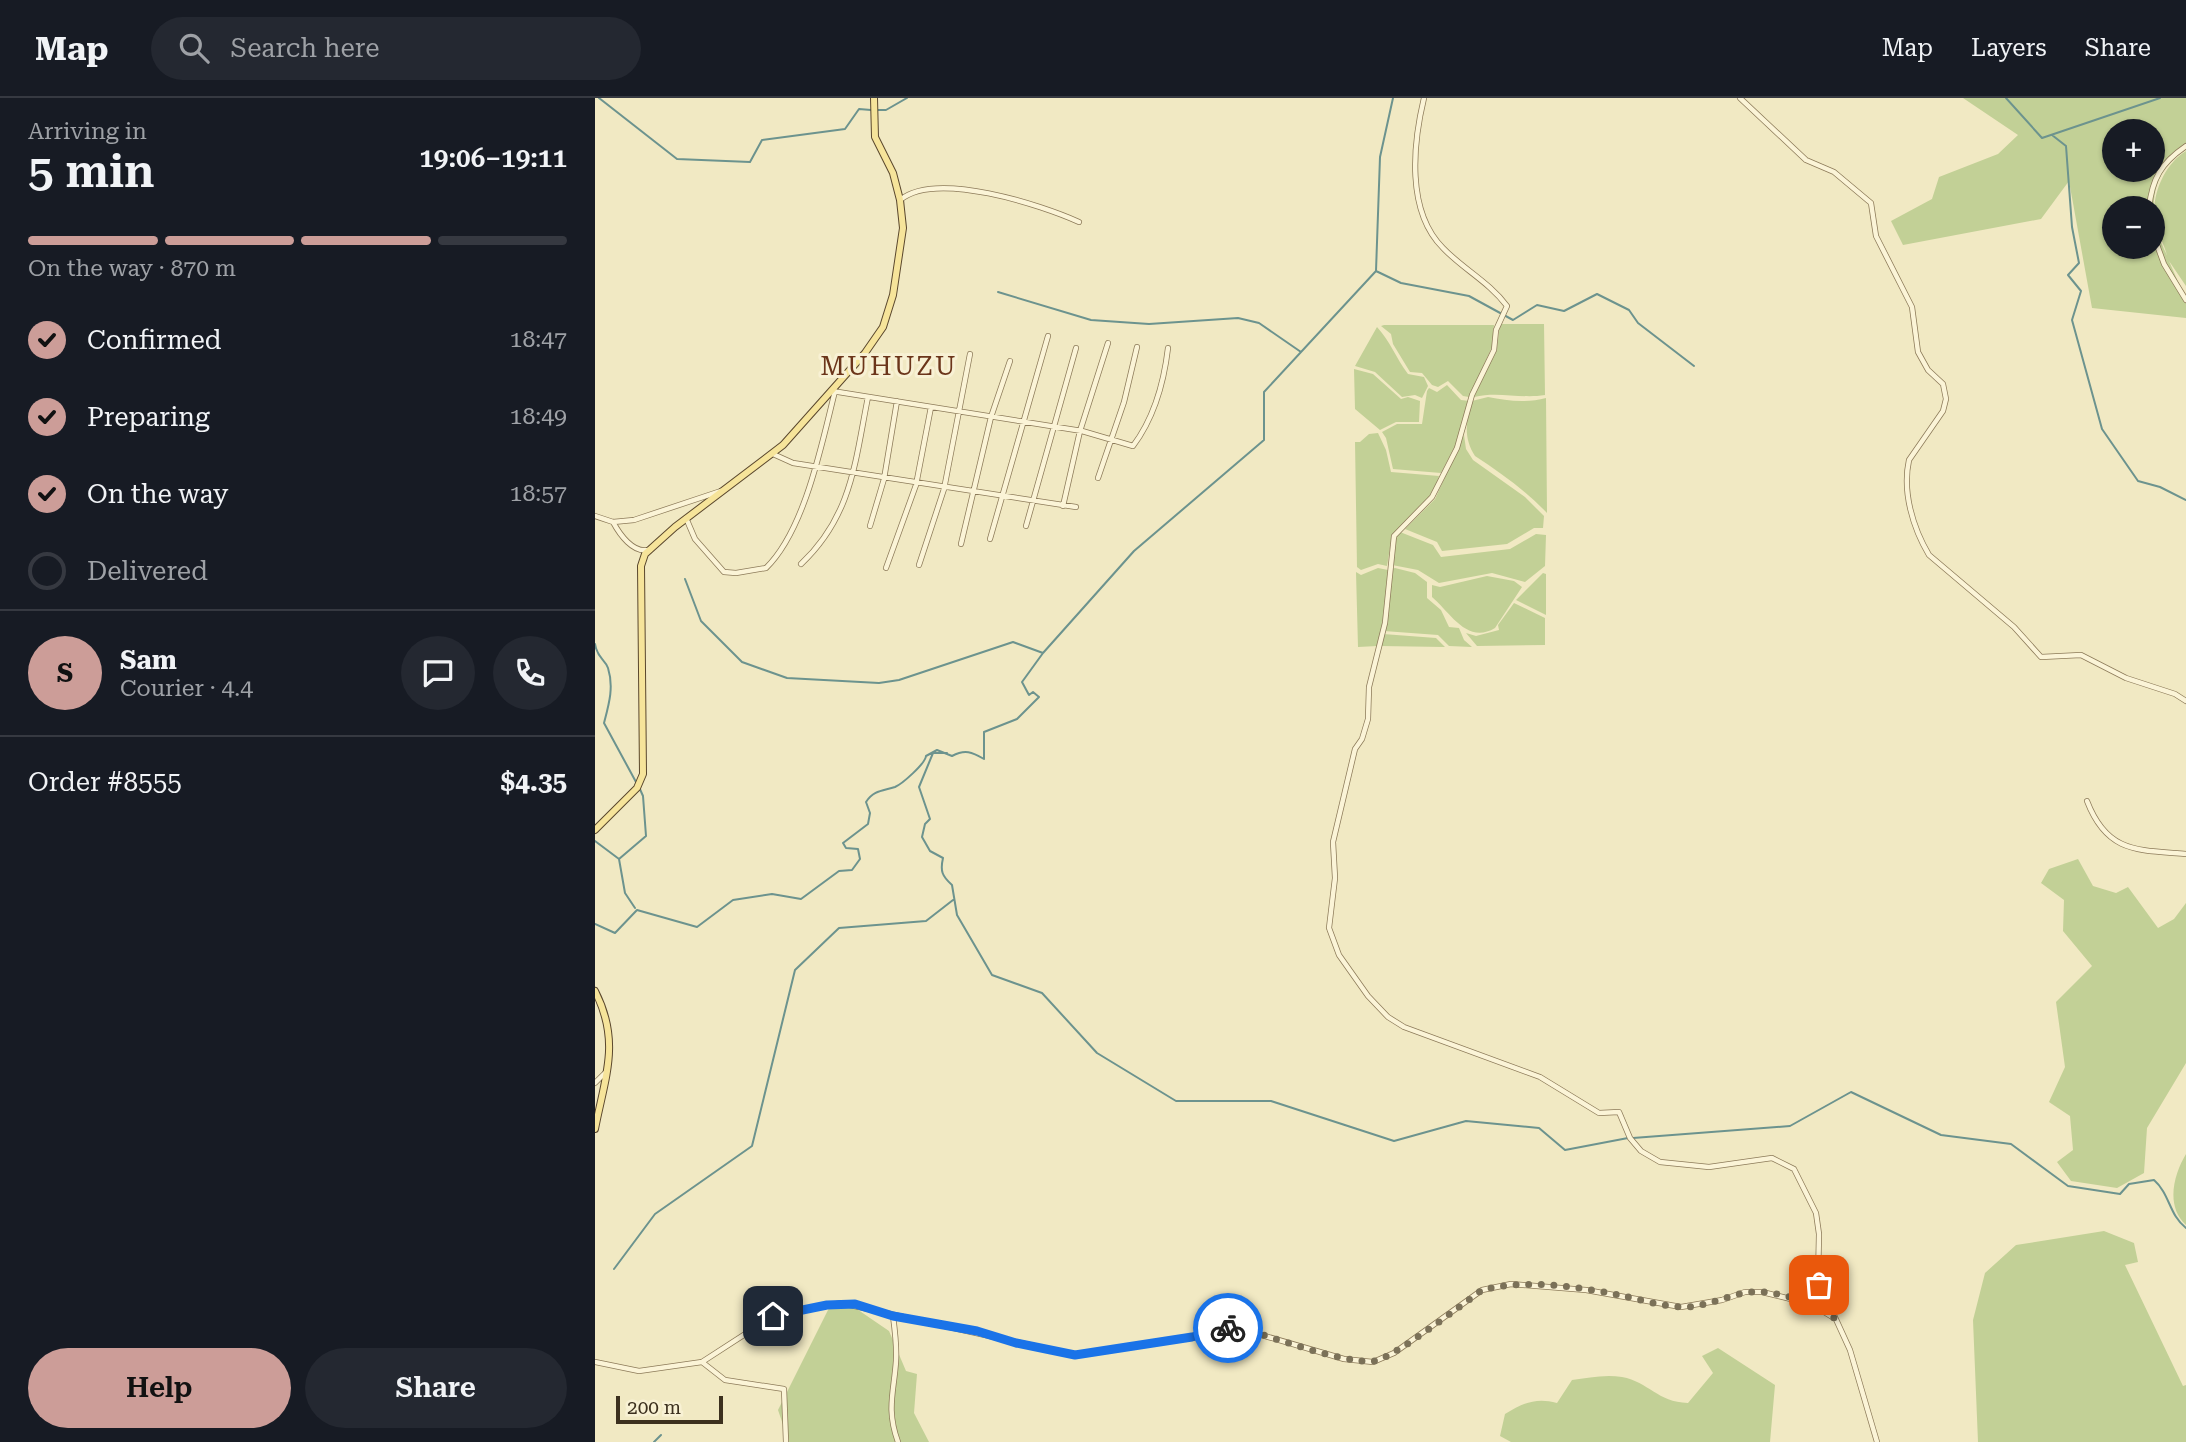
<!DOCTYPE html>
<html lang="en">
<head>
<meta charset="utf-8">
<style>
	:root { --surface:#171b24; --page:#242831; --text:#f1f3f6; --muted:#9ea1a6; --line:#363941; --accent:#cc9d98 }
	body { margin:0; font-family:"Roboto Serif",serif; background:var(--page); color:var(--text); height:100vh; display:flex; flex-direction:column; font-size:26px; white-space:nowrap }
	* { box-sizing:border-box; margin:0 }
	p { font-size:23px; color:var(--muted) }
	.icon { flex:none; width:38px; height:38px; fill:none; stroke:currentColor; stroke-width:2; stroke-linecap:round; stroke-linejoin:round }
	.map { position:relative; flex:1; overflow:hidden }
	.drawer { display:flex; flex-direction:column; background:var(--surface); width:595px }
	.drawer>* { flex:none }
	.fabs { position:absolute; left:1507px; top:21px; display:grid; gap:14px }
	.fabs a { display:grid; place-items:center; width:63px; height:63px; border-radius:50%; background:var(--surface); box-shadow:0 2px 5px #0004; font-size:35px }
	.scale { position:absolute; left:21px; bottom:18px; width:107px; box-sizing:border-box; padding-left:7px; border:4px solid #3c301e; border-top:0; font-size:19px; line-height:24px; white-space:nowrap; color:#3c301e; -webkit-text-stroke:5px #f8f1d4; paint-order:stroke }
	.pin { position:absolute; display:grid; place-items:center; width:60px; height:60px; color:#fff; margin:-30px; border-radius:14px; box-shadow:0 4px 10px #0006 }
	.courier { position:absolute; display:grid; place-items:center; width:70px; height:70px; margin:-35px; border:5px solid #1a73e8; border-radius:50%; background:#fff; color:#222; box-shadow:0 2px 9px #0007 }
	.headline em { font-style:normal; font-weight:600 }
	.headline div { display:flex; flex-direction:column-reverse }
	.headline { display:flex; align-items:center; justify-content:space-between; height:119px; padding:0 28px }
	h1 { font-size:46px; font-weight:600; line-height:52px }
	.bar { display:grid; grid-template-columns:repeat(4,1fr); gap:10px 7px; align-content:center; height:84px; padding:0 28px }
	.bar i { height:9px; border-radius:5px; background:var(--line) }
	.bar .current { background:var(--accent) }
	.bar p { grid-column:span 4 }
	.line { display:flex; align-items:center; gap:18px; padding:0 28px; border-top:2px solid var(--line) }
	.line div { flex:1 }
	.round { display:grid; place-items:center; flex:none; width:74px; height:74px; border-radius:37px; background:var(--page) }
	ol { padding:0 28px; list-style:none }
	li { display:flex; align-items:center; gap:21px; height:77px }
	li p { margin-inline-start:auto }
	li .icon { padding:7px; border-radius:50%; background:var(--accent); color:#111; stroke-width:4 }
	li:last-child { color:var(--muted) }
	li i { width:38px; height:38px; border:4px solid var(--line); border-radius:50% }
	.primary-button { display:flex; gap:14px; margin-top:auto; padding:14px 28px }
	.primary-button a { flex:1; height:80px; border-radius:42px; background:var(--accent); color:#111; font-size:28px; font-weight:600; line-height:80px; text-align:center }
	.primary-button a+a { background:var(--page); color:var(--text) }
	header { display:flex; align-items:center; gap:42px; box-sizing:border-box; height:98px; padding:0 35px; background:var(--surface); border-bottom:2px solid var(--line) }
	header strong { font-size:33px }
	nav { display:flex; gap:38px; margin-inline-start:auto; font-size:24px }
	.search { width:490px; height:63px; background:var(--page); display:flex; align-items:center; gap:18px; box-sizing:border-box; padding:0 24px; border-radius:38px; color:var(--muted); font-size:26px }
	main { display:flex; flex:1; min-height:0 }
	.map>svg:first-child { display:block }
</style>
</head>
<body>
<header>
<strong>Map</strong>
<div class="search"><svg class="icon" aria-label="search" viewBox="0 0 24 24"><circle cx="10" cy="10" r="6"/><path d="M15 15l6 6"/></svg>Search here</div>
<nav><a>Map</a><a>Layers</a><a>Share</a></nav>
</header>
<main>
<section class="drawer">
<div class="headline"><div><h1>5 min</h1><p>Arriving in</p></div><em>19:06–19:11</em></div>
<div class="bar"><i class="current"></i><i class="current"></i><i class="current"></i><i></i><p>On the way · 870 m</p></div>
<ol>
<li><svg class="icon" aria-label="check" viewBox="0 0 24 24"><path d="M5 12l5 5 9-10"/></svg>Confirmed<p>18:47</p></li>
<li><svg class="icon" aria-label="check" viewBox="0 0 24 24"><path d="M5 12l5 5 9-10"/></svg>Preparing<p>18:49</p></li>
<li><svg class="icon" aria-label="check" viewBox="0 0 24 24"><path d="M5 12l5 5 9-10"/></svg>On the way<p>18:57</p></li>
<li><i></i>Delivered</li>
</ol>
<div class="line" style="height:126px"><b class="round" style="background:var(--accent);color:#111">S</b><div><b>Sam</b><p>Courier · 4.4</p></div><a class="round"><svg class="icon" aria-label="chat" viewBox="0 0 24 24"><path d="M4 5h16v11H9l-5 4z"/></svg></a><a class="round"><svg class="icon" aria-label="phone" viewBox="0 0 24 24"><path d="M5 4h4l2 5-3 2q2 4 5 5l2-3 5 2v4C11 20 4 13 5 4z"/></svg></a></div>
<div class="line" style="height:91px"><div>Order #8555</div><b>$4.35</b></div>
<div class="primary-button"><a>Help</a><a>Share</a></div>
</section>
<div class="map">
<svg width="1591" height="1344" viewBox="0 0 1591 1344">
	<rect width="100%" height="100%" fill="#f1e9c3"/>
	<path fill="#c2d096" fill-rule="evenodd" d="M1368,0H1591V52C1551,75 1553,122 1572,157C1569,147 1564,137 1561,126C1554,101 1569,66 1591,53V188L1574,163L1591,202V220L1497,210L1474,83L1446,121L1308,147L1296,123L1337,101L1344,79L1403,56L1423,37ZM1519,33H1558V72H1519ZM1519,110H1558V149H1519Z
		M905,226H949L950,297C926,301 903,293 879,299L902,250Z
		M789,227H899L897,249L874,299L868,298L853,283L843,289L837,287L827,275L815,274L798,246L796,236L786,228Z
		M782,229C795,243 801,260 813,276L829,279L833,288L827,300L820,297L807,299L780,274L760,268Z
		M759,271L778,276L806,301L813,299L825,303L824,324H801L785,332L760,311Z
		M852,287L866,302L874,303L863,343L846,375L798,371L791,340L787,334L802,326H827L832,293L834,290L842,294Z
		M893,299C912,303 932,305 951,300L952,415C931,393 906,375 880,358C868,339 871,323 877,303Z
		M783,335L791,352L796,374L844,378L837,399L797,438L792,468L783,466L766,472L762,469L760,344H765L774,336Z
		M869,337L871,351L878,362L930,399L949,418L948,430H939L912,446L847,453L842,444L810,431L840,401Z
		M805,434L838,447L846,459L915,451L941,436L951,437L950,468L930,484L897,475L844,485L823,472L797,467L800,439Z
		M783,470L793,472L788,523L782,548L763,549L761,474L766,477Z
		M800,470L820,475L832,484V500L846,512L854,529L864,530L869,542L877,549L854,548L843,537L789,533L796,471Z
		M948,475L951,476V517L921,502Z
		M892,478L919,483L927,489L900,530C872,547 855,514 837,499V487L845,489Z
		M919,505L950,520V547L882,548L871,535L881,538L904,532L903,527Z
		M788,536L841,540L850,549L785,548Z
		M1483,761L1498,788L1521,795L1533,789L1563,830L1579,821L1591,805V965L1552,1030L1549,1075L1522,1090L1476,1083L1462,1064L1478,1052L1475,1018L1454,1004L1470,969L1461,904L1497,868L1468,833L1469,802L1446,785L1454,771Z
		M1591,1056V1127C1570,1108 1579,1076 1591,1056Z
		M1509,1133L1539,1145L1543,1164L1530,1167L1588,1288L1591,1287V1344H1383L1378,1222L1390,1175L1421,1147Z
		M253,1205L294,1233L311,1273L322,1276L319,1315L334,1344H194L183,1312L236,1206Z
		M1123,1250L1180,1287L1175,1344H916L905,1338L910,1316C928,1305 941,1299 962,1305L977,1282C993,1280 1010,1276 1027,1279C1054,1284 1062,1304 1093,1305L1118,1275L1107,1258Z"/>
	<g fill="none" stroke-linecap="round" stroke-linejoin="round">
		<path stroke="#6c938e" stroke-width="2" d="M4,0L82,61L155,64L167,42L250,31L264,11L276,12
			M1411,0L1447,40L1565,0
			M282,12H291L312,0
			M1457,37L1471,48L1477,129L1484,165L1473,177L1486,193L1477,222L1507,331L1543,383L1565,389L1591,402
			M781,173L806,185L874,198L918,222L942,207L969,213L1002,196L1034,212L1043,225L1099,268
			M403,194L496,222L554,226L643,220L664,225L706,254
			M90,481L106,523L147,564L192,580L284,585L304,582L418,544L448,555
			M0,546C2,560 10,561 13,570C19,589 14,606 9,625L41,684
			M352,655H338L324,689L335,721L330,726L327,739L335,753L348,760C345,773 347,778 357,787L362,817L397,877L447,895L502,955L581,1003H676L799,1043L871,1023L944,1030L970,1052L1033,1040
			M0,743L24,761L30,795L40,810
			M24,761L51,738L48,698L44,689
			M0,826L20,835L42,812L102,829L138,802L177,796L206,801L244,773L257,772L265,761L263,751L251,750L248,745L273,726L275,715L271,704C279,692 288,693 300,689C307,686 330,666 331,658L342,652L357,658C370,651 377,654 389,661V634L422,621L444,599L438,594L434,597L427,584L448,555L539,453L669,342V294L781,173L785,59L798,0
			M1038,1040L1195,1028L1256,994L1346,1037L1416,1046L1473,1088L1525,1096L1534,1086L1559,1082C1575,1096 1574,1117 1591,1130
			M19,1171L60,1116L157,1048L200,872L244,830L331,823L358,802
			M59,1344L66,1337"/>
		<defs>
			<path id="minor" d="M1145,0L1211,62L1239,74L1276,105L1281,138L1317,209L1323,254L1333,272L1348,286L1351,301L1348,313L1314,362C1307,394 1318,430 1334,457L1419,529L1446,559L1486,557L1531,580L1580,596L1591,603
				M305,102C341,72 446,107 484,124
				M1554,110C1557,81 1566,65 1591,48
				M1558,136L1569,166L1591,202
				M237,293L487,333L538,348C559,320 569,284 573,250
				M178,356L198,365L481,409
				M503,380L529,304L542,249
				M468,408L485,333L513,245
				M0,418L18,424L39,422L126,393
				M91,420L100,441L129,474L141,475L171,470C210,432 227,345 240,293
				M18,424C25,437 38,455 53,452
				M275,428L289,381L302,303
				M431,428L481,250
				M395,441L453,238
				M366,446L396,319L415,263
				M206,466C257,418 260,364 273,299
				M324,467L349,391L375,256
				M291,470L321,387L336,309
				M1492,703C1512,755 1542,752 1591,756
				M734,830L740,780L738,744L760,651L767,641L773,621L774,589L790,525L799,438L837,399L862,350L877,297L899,252L901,232L912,208C894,184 868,171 848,150C811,113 818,46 829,0
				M734,830L744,857L773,898L793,919L809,929L945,979L1004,1015L1024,1014L1035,1040L1046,1053L1065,1064L1114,1069L1177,1060L1199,1071L1221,1115L1224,1136L1223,1182L1255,1252L1282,1344
				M0,985L12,973
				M298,1218C300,1233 302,1248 301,1263C299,1294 291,1311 303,1344
				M0,1264L44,1273L107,1264L178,1218L246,1205L480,1257L597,1239L639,1229L749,1261L778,1264L799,1255L887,1192L916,1186L991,1192L1086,1209L1127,1202L1150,1194H1167L1216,1206L1239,1220
				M107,1264L130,1282L189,1291L191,1344"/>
			<path id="major" d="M0,732L42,690L48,676L46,468L50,456L80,429L188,347L270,255L288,229L298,197L308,130L305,102L298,75L280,39L279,0
				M0,893C26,944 10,979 0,1031"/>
		</defs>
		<use href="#minor" stroke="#8c7a59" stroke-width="6"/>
		<use href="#major" stroke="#5a472d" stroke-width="8"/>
		<use href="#minor" stroke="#fbf4d7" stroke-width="4.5"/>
		<use href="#major" stroke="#f6e49a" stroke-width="6"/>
	</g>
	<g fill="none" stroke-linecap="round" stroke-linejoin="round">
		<path stroke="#7b7158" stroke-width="7" stroke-dasharray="0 12.6" d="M633,1230H648C678,1240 751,1266 779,1263C796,1262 869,1205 887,1192C930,1181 979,1188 1024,1197C1044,1201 1065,1208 1086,1209C1115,1210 1141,1191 1169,1194C1194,1197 1219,1205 1239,1220L1224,1187"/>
		<path stroke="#1a73e8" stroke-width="9" d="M178,1218L232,1207L260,1206L298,1218L382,1233L421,1245L480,1257L597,1239L633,1230"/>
	</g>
	<g text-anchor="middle" stroke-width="6" stroke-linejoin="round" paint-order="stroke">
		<g font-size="26" letter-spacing="2" fill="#6b351a" stroke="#f8f1d4">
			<text x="294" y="277">MUHUZU</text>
		</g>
	</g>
</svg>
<div class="fabs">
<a>+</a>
<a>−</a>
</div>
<div class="scale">200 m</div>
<div class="pin" style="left:1224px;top:1187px;background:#ea580c"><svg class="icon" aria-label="bag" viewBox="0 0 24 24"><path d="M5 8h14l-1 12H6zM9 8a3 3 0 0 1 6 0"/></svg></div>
<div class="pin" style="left:178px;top:1218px;background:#1f2937"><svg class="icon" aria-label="home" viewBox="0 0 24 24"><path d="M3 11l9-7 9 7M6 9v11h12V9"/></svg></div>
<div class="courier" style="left:633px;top:1230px"><svg class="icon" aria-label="bike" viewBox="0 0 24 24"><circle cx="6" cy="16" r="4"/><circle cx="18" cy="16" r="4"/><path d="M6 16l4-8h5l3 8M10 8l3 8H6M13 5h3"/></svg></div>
</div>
</main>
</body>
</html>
